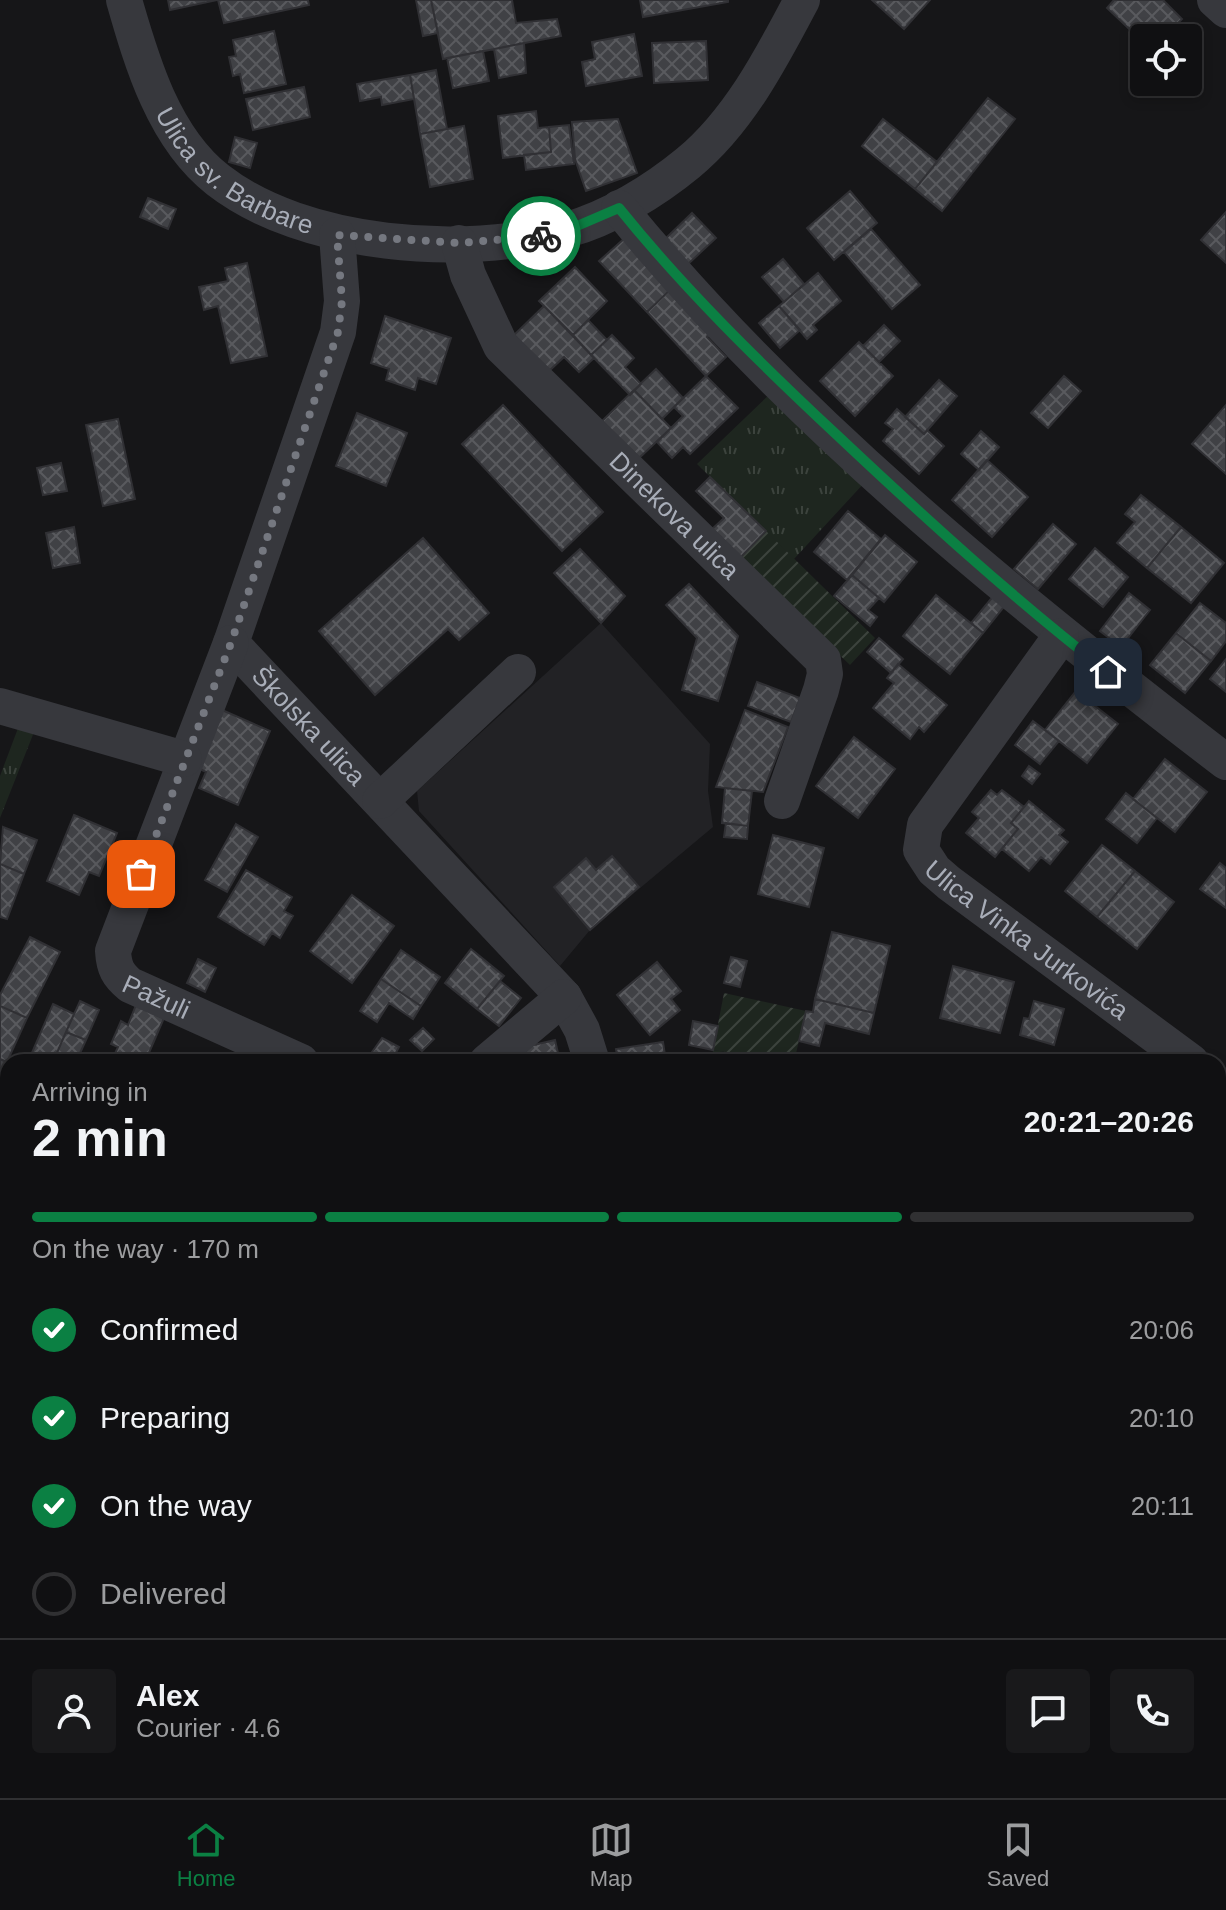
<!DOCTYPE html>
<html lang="en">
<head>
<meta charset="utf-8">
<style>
	:root { --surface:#101012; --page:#19191b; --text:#f1f3f6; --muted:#9c9d9f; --line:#303032; --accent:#0b8043 }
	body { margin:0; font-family:Helvetica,sans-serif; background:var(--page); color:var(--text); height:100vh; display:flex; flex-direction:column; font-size:30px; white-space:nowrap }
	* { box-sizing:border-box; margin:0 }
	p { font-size:26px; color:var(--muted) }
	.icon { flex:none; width:44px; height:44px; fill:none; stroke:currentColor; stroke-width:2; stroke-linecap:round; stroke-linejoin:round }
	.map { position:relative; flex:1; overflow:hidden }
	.side { position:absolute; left:0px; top:1054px; width:1226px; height:744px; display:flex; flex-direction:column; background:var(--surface); border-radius:24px 24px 0 0; box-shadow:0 4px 12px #0003,0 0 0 2px var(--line) }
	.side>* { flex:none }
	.controls { position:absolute; left:1130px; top:24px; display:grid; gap:16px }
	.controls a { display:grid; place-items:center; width:72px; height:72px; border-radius:8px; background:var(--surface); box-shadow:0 4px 12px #0003,0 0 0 2px var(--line); font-size:40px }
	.pin { position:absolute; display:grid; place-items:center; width:68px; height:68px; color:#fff; margin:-34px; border-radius:16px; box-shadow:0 4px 12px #0006 }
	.courier { position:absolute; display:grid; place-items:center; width:80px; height:80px; margin:-40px; border:6px solid #0b8043; border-radius:50%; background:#fff; color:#222; box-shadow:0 2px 10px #0007 }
	.head em { font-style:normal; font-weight:700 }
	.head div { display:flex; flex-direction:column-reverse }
	.head { display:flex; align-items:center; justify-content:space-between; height:136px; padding:0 32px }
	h1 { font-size:52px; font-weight:700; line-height:60px }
	.bar { display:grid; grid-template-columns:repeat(4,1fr); gap:12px 8px; align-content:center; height:96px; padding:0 32px }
	.bar i { height:10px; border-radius:6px; background:var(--line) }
	.bar .selected { background:var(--accent) }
	.bar p { grid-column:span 4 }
	.line { display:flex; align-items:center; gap:20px; padding:0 32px; border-top:2px solid var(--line) }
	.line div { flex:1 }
	.round { display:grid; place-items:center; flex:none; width:84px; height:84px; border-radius:8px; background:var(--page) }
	ol { padding:0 32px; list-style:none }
	li { display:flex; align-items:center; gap:24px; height:88px }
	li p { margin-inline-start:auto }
	li .icon { padding:8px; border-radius:50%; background:var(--accent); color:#fff; stroke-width:4 }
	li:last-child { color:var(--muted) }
	li i { width:44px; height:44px; border:4px solid var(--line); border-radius:50% }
	.dock { display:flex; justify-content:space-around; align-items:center; height:112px; border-top:2px solid var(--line); background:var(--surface); font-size:22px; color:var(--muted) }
	.dock a { display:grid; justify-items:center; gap:4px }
	.dock .selected { color:var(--accent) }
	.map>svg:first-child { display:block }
</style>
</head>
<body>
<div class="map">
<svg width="1226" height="1798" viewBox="0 0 1226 1798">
	<defs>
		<pattern id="grass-tufts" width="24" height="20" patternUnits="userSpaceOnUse" patternTransform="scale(2)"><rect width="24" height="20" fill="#1e261f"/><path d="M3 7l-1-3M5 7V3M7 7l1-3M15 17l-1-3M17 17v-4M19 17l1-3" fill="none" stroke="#3c433d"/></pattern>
		<pattern id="garden-furrows" width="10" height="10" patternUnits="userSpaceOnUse" patternTransform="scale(2)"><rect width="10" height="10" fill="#1e261f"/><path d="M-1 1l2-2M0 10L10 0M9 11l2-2" fill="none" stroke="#3c433d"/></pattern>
		<pattern id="building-cross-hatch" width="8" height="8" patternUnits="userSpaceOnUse" patternTransform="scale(2)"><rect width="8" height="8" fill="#404145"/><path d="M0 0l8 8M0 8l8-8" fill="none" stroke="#595a5e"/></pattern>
	</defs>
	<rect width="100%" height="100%" fill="#161618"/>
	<path fill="#222225" d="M601,623L710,744L708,791L713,827L590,930L560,966L419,811L417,791Z"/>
	<path fill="url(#grass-tufts)" d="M772,392L866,481L794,559L697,464Z
		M20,723L36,727L0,818V776Z
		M713,1050L769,1058L768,1062H711Z"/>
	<path fill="url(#garden-furrows)" d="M766,531L875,638L850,665L739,559Z
		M724,993L806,1011L794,1062L713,1050Z"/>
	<path fill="url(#building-cross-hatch)" stroke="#303034" stroke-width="2" d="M168,0H217L170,10Z
		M218,0H308L309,5L224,23Z
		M416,0H431L438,33L423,36Z
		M431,0H512L516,23L557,19L561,36L443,59Z
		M640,0H728V2L643,17Z
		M872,0H930L904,29Z
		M1114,0H1163L1182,19L1164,38H1144V43L1107,8Z
		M274,31L286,84L244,93L240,74L233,76L229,57L236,56L233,40Z
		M634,34L642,76L586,86L582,62L595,59L592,42Z
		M706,41L708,80L654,83L652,43Z
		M524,43L526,73L499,78L494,49Z
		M483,51L489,81L453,88L447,58Z
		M436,70L447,129L420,134L410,75Z
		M410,75L414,99L382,105L381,97L360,101L357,84Z
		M304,87L310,117L253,130L246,99Z
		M988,98L1015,119L942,211L915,189Z
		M536,111L538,128L549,127L551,152L503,158L498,116Z
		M618,119L637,173L586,191L575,159L572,122Z
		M883,119L937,162L915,189L862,146Z
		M569,125L574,164L526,170L524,155L551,152L549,127Z
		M464,126L473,179L430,187L420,134Z
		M235,137L257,143L250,168L229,162Z
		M850,191L877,223L834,260L807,228Z
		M148,198L176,209L168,229L140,217Z
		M1226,212V263L1201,240Z
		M692,213L716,238L687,265L664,240Z
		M871,229L920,285L892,309L844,252Z
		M625,238L672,288L647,312L599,261Z
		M783,259L804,284L784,302L762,277Z
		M247,263L267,356L231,363L218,306L204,310L199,287L228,281L225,268Z
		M575,267L607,301L573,335L539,301Z
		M818,273L841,301L813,325L817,330L807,339L779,306Z
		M672,288L713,331L707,337L726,357L706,376L647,312Z
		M544,306L594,358L579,372L564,357L548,372L514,335Z
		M779,306L800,330L780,348L759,323Z
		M385,316L451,338L436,384L418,378L415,390L386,380L389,369L371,363Z
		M588,320L607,340L591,355L573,335Z
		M884,325L900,341L879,362L863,346Z
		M612,335L634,358L625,367L641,384L630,395L591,355Z
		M859,342L893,376L855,416L820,381Z
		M656,369L683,398L662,419L634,390Z
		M706,376L738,408L690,454L683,447L672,458L657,442L683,416L674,407Z
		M1064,376L1081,391L1048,428L1031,413Z
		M939,380L957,396L924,434L905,417Z
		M634,390L671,428L638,459L602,421Z
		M503,405L603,512L562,551L462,444Z
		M1226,405V474L1192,444Z
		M897,409L924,434L927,430L944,446L919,474L883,441L893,429L885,423Z
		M357,413L407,433L386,486L336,466Z
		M118,419L135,499L103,506L86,425Z
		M981,431L999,447L979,470L961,454Z
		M987,460L1028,497L992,537L952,500Z
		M61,463L67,491L43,495L37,468Z
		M710,477L766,531L739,559L710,531L724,518L696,491Z
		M1141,495L1181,527L1147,568L1117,543L1135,522L1125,514Z
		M848,511L881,539L847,580L814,552Z
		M1053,524L1076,544L1038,589L1014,569Z
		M74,527L80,563L53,568L46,533Z
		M1181,527L1224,563L1191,603L1147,568Z
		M885,535L917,562L884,602L852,575Z
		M423,538L489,613L459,640L448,629L375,695L319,631Z
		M1095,548L1128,577L1103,607L1069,579Z
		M580,549L625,596L601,623L554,573Z
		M852,575L879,598L868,610L877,617L870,626L834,596Z
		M689,584L738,636L718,701L682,690L697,638L666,605Z
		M1129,593L1150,610L1121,647L1100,631Z
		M995,594L1006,604L983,633L971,623Z
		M936,595L983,633L950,674L903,636Z
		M1200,603L1226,623V641L1211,661L1176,633Z
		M1176,633L1211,661L1185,693L1150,665Z
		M879,638L903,659L891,673L867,652Z
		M1226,659V692L1210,679Z
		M898,664L947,705L924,732L919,727L910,739L873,708L894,683L887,678Z
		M757,682L800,698L791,722L748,706Z
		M1076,691L1118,724L1087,763L1045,730Z
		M222,710L270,731L238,805L199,788L206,772L198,768Z
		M745,710L788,727L763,792L716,787Z
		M1033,721L1059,741L1040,764L1015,745Z
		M854,737L895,769L858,818L816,786Z
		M1165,759L1207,792L1175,832L1133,799Z
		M1029,766L1040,774L1032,784L1022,776Z
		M725,788L752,791L748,826L722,823Z
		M991,790L997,795L1002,790L1024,807L1011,823L1018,829L995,857L966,833L979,818L972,812Z
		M1126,793L1157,818L1137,843L1106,819Z
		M1029,801L1064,830L1059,835L1068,842L1050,864L1041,857L1029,871L1002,849L1018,829L1011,823Z
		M74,815L117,833L99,876L89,872L79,895L47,881Z
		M726,823L748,826L747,839L724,837Z
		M236,824L258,837L227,892L205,880Z
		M3,827L37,840L24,874L0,864Z
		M773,835L824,848L809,907L758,894Z
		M1102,845L1135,871L1097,917L1065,891Z
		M612,856L639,887L590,930L554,887L586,858L596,870Z
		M1220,863L1226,868V908L1200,889Z
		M0,864L24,874L7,919L0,917Z
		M246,870L292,897L284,911L293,916L280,938L272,933L264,945L218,917Z
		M1135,871L1174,902L1137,949L1097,917Z
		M352,895L394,926L352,983L310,951Z
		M832,932L890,946L874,1013L815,999Z
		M30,937L60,952L27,1018L0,1006V995Z
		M471,949L504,976L477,1009L445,983Z
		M401,950L440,977L421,1006L381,979Z
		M731,957L747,961L740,987L724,983Z
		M198,959L216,968L205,992L187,983Z
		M657,962L681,991L671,999L680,1010L650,1035L617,995Z
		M953,966L1014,982L1000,1033L940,1018Z
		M381,979L421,1006L413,1019L389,1003L377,1022L360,1011Z
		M500,981L521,998L499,1026L477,1009Z
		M815,999L874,1013L869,1034L825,1023L819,1046L799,1041L806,1011L813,1012Z
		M80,1001L99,1010L86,1040L66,1032Z
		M1034,1001L1064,1009L1054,1045L1020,1035L1024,1018L1029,1019Z
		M53,1004L74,1014L66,1032L53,1062H28Z
		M136,1005L164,1018L145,1062H111L118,1047L111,1044L121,1021L128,1025Z
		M0,1006L27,1018L7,1062L0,1059Z
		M693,1021L718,1026L713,1050L689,1045Z
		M423,1028L434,1039L422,1051L410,1040Z
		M66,1032L86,1040L76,1062H53Z
		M382,1038L399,1047L391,1062H365Z
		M555,1040L560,1062H515L512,1050Z
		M663,1042L666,1062H618L616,1049Z
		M0,1059L8,1063V1108L0,1105Z
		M1218,1441L1226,1442V1492L1218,1491Z
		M1218,1578L1226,1579L1218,1637Z"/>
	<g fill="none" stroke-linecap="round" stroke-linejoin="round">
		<g stroke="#37383d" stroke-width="36">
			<path id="s1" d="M124,0C142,63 164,138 218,180C304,247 464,258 567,230C610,218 654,191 688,163C739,121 772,57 802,0"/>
			<path d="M1215,0L1226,10"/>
			<path d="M619,208C791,419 1011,597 1226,762"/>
			<path id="s2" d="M337,235L342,301L338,332L231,643L564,997L582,1030L592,1062"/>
			<path id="s3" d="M459,243L468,275L501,346L823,660L825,674L821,690L782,801"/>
			<path id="s4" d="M1061,636L925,825L921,850L934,870L949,883L1191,1062"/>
			<path id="s5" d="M231,643L113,951C114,968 118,975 130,985L301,1062"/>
			<path d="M0,706L184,759"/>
			<path d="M380,801L518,672"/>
			<path d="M487,1062L564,997"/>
			<path d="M1218,1096V1115"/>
			<path d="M1218,1534L1226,1536"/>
		</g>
	</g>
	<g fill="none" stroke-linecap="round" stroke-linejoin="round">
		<path stroke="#757880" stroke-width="8" stroke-dasharray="0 14.4" d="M141,874L231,643L338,332L342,301L337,235L459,243L541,236"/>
		<path stroke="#0b8043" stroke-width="10" d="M541,236L570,229L619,208C685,290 761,364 838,436C925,518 1014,599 1108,672"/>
	</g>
	<g text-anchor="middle" stroke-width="6" stroke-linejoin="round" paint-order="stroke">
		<g font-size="26" fill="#a8adb8" stroke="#111113">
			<text dy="9" stroke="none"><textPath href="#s1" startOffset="214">Ulica sv. Barbare</textPath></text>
			<text dy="9" stroke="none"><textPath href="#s3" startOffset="354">Dinekova ulica</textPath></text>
			<text dy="9" stroke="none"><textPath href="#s2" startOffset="540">Školska ulica</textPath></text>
			<text dy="9" stroke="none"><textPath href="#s4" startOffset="398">Ulica Vinka Jurkovića</textPath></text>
			<text dy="9" stroke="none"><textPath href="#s5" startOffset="398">Pažuli</textPath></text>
		</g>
	</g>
</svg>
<div class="controls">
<a><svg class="icon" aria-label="locate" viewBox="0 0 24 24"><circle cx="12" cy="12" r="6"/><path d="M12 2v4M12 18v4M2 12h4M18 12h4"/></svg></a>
</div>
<div class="pin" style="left:141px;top:874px;background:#ea580c"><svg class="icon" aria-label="bag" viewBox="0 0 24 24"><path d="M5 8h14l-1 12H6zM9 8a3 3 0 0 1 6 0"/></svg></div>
<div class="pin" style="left:1108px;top:672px;background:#1f2937"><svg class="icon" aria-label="home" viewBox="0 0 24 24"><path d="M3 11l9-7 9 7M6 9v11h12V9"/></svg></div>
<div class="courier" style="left:541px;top:236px"><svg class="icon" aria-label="bike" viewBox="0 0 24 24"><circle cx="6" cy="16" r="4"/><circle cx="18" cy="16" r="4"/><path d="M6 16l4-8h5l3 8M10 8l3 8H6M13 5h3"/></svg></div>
<section class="side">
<div class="head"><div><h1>2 min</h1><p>Arriving in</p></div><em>20:21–20:26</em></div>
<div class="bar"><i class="selected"></i><i class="selected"></i><i class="selected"></i><i></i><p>On the way · 170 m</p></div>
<ol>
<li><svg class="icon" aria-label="check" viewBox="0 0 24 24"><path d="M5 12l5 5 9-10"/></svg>Confirmed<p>20:06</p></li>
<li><svg class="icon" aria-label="check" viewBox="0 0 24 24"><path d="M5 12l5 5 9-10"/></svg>Preparing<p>20:10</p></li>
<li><svg class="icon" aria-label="check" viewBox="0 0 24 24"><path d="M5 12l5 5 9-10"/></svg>On the way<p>20:11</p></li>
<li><i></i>Delivered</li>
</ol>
<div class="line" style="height:144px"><a class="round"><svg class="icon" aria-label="person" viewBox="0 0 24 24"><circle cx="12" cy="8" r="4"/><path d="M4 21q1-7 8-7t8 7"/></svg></a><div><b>Alex</b><p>Courier · 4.6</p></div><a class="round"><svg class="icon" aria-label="chat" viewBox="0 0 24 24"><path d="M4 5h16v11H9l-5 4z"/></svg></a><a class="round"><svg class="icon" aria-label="phone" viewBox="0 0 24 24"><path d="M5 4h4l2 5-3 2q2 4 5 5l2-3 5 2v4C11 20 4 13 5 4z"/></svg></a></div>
</section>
</div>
<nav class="dock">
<a class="selected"><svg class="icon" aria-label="home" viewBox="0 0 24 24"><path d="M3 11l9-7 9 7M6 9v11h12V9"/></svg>Home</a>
<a><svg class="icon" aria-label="map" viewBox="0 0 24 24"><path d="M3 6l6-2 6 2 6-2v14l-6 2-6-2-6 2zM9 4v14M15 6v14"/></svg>Map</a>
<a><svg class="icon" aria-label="saved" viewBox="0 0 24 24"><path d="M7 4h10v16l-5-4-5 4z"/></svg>Saved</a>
</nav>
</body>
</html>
